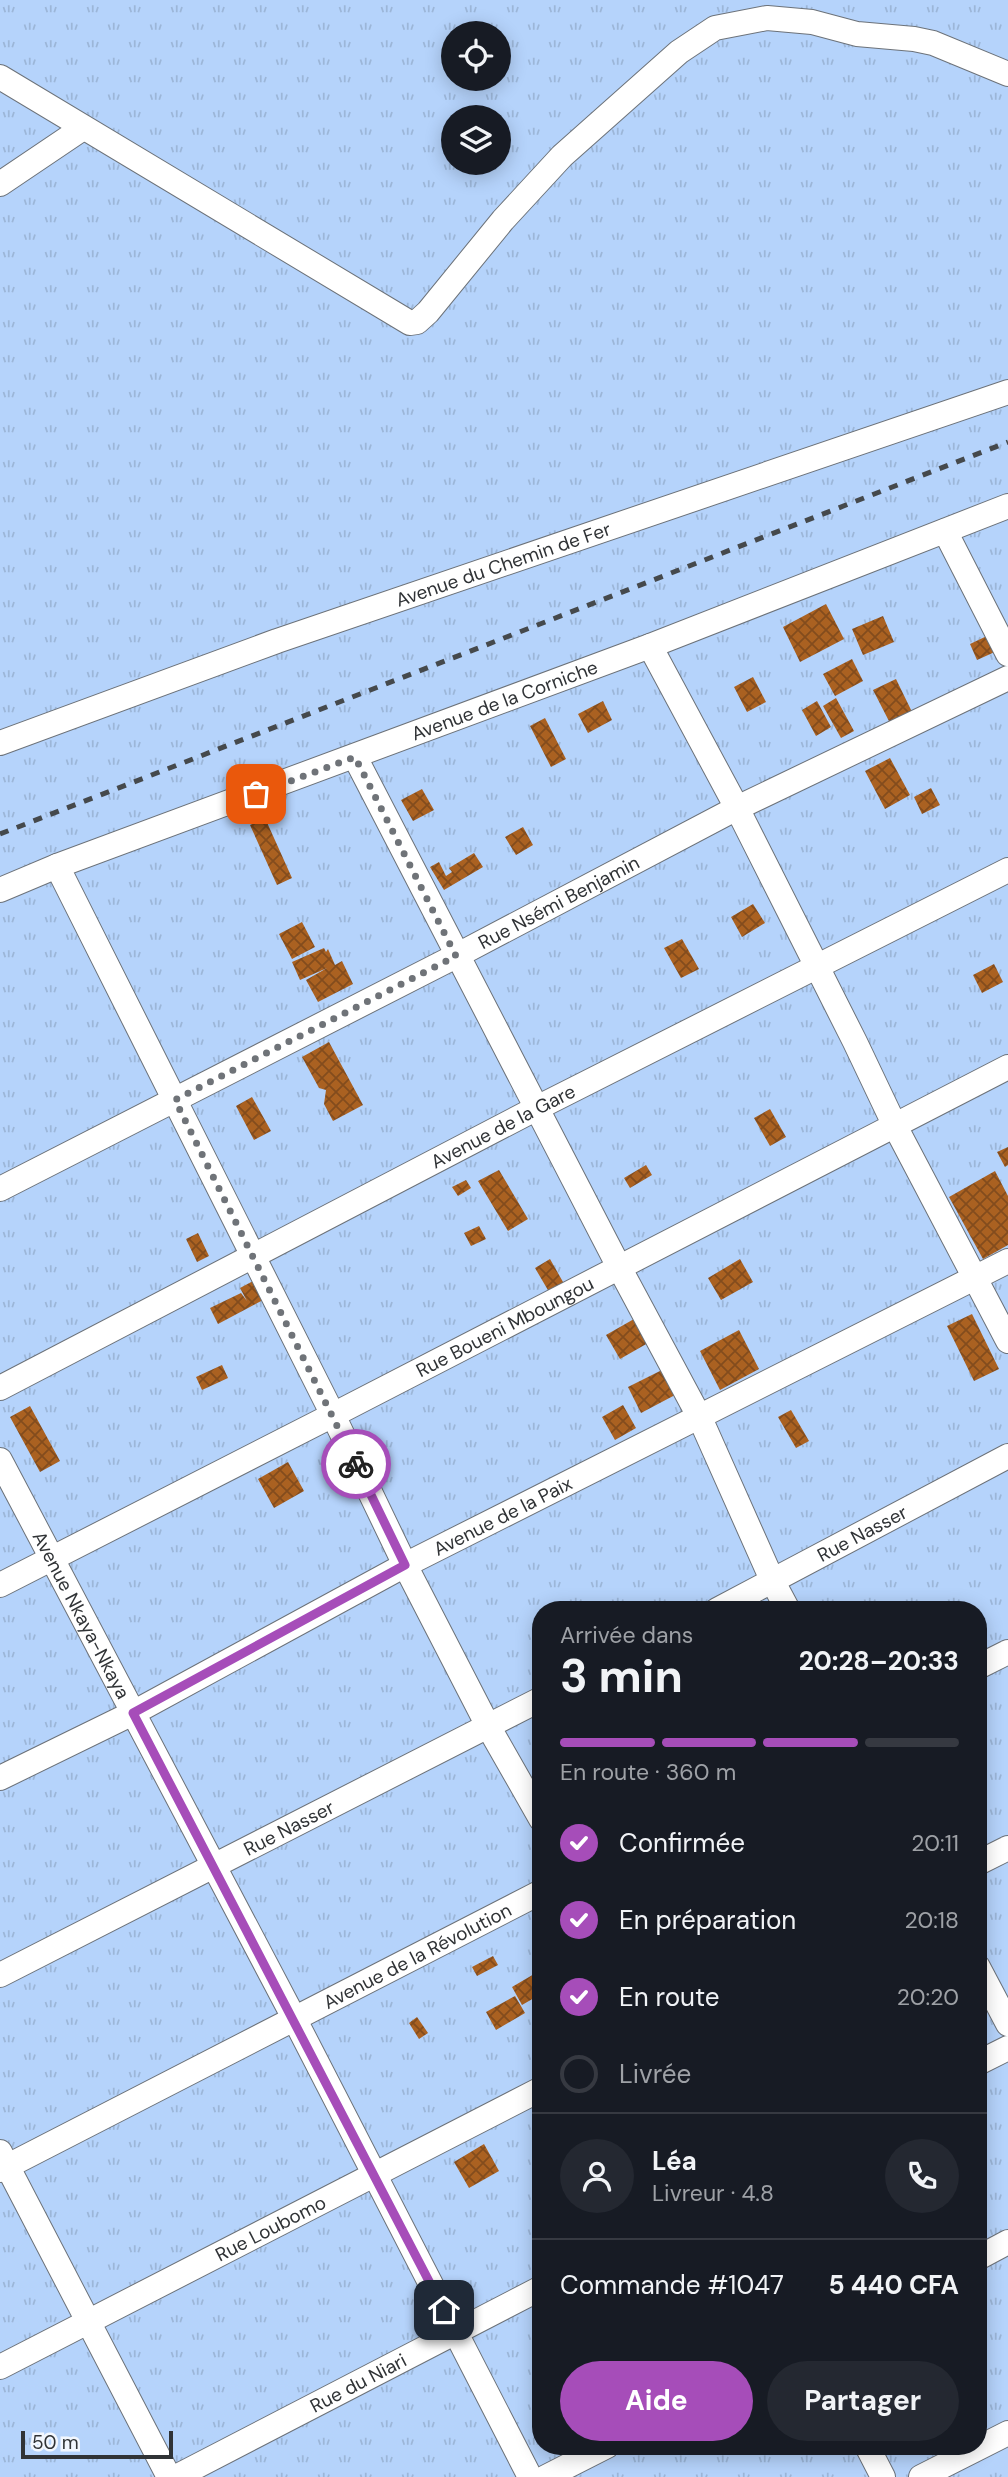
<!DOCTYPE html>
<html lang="fr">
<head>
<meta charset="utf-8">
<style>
	:root { --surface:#171b24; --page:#242831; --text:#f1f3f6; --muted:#9ea1a6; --line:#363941; --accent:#a64db9 }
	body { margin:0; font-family:"DM Sans",sans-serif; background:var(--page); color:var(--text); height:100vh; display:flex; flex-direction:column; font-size:26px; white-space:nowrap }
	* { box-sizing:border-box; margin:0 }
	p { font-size:23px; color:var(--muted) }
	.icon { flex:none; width:38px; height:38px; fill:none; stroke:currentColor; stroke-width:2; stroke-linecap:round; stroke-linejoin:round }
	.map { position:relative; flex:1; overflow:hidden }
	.side { position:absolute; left:532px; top:1601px; width:455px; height:854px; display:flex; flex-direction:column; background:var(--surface); border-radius:28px; box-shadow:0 4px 18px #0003 }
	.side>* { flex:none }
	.buttons { position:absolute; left:441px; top:21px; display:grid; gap:14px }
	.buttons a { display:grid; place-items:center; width:70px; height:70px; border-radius:50%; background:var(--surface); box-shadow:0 4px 18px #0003; font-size:35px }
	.scale { position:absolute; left:21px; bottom:18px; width:152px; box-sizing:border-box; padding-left:7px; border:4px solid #303336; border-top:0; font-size:19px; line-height:24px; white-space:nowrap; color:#303336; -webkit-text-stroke:5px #f2f7fe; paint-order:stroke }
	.pin { position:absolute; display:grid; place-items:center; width:60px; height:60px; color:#fff; margin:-30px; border-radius:14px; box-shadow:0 4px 10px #0006 }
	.courier { position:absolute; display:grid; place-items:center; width:70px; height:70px; margin:-35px; border:5px solid #a64db9; border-radius:50%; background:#fff; color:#222; box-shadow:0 2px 9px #0007 }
	.head em { font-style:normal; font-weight:700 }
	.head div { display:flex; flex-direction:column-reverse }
	.head { display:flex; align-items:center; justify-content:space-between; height:119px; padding:0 28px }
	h1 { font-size:46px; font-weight:700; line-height:52px }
	.bar { display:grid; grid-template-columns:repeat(4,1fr); gap:10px 7px; align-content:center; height:84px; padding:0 28px }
	.bar i { height:9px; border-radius:5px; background:var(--line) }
	.bar .active { background:var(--accent) }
	.bar p { grid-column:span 4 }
	.line { display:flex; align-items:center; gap:18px; padding:0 28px; border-top:2px solid var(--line) }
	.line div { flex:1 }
	.round { display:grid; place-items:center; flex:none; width:74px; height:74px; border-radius:37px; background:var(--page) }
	ol { padding:0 28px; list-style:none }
	li { display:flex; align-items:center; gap:21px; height:77px }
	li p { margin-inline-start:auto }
	li .icon { padding:7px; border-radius:50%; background:var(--accent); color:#fff; stroke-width:4 }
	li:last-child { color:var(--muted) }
	li i { width:38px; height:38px; border:4px solid var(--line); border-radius:50% }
	.primary-button { display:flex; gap:14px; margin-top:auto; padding:14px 28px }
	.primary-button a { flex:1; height:80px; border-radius:42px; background:var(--accent); color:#fff; font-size:28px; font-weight:700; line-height:80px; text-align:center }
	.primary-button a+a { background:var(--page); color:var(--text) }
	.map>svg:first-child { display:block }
</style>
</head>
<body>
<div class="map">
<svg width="1008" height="2477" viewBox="0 0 1008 2477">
	<defs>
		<pattern id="grass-tufts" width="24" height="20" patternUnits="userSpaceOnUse" patternTransform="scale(1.75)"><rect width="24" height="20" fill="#b5d3fb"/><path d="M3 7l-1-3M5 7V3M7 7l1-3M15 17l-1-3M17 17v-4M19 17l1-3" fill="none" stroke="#9cb6d8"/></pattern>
		<pattern id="building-cross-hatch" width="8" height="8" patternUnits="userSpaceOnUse" patternTransform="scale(1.75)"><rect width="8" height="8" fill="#aa6121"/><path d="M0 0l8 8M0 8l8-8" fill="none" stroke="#834c1d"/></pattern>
	</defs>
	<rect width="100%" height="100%" fill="#e3eaf2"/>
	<path fill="url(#grass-tufts)" fill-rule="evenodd" d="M0,0H1008V2477H0ZM453,33H499V79H453ZM453,117H499V163H453ZM541,1610H978V2446H541Z"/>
	<path fill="url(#building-cross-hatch)" d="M826,604L844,639L800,662L783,627Z
		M883,616L894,642L863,655L852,629Z
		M989,635L997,651L977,660L970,644Z
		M852,659L863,681L835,696L823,674Z
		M753,677L766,702L747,712L734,687Z
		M896,679L913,714L891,725L873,690Z
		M836,698L854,731L841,738L823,706Z
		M603,701L612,720L588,733L578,714Z
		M817,701L831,727L816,736L802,710Z
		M545,718L566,759L551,767L530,726Z
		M890,758L910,795L885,809L865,771Z
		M931,788L940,805L922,814L914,797Z
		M422,789L434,810L413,821L401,800Z
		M265,818L292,878L277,885L250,825Z
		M523,827L533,845L516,855L505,837Z
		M474,853L483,867L444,890L430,867L439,862L446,876L452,872L449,868Z
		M753,904L765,923L742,937L731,917Z
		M302,922L315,947L292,959L279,934Z
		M682,939L699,969L681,978L664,948Z
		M324,948L326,952L328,949L335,965L342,961L353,984L318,1002L306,980L327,968L300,980L292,962Z
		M994,964L1003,982L982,993L973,975Z
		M329,1042L363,1105L333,1121L324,1104L326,1090L319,1088L302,1057Z
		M252,1097L271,1131L254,1140L236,1106Z
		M770,1109L786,1137L770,1146L754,1118Z
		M1008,1147V1165L1005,1167L997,1152Z
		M646,1165L652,1175L630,1188L624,1178Z
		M499,1170L528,1219L508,1231L478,1181Z
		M995,1171L1008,1196V1245L983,1259L949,1197Z
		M466,1180L471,1188L458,1196L452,1187Z
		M479,1226L486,1239L471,1246L464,1233Z
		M198,1233L209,1256L197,1262L186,1239Z
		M550,1259L567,1289L552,1297L535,1268Z
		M740,1259L753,1282L721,1300L708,1278Z
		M255,1280L265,1299L218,1324L210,1308L241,1293L247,1301L240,1288Z
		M972,1314L999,1369L974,1381L947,1326Z
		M634,1319L648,1343L620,1359L606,1335Z
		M739,1330L759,1369L720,1390L700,1351Z
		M222,1365L228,1378L202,1390L196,1377Z
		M662,1370L675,1395L641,1413L628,1387Z
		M623,1405L636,1428L615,1440L602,1417Z
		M30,1406L60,1461L40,1472L10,1417Z
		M791,1410L809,1441L796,1448L778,1417Z
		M288,1462L304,1491L274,1508L258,1479Z
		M493,1956L498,1965L477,1976L472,1967Z
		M541,1970V1994L522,2005L512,1987Z
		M515,1996L525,2013L496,2030L486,2012Z
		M417,2017L428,2033L419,2039L409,2023Z
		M484,2144L499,2171L469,2188L454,2162Z"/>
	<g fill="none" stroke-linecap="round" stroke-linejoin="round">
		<defs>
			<g id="minor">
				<path d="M0,77L410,323L417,322L428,312L503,220L562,156L679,52L715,28L767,18L812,22L857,34L914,39L933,43L1008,74"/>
				<path d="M0,184L83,128"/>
				<path d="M945,531L1008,654"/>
				<path d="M650,646L737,808L855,1042L894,1124L1008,1341"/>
				<path id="s1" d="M0,743L277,641L1008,392"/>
				<path d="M355,757L619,1267L700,1418L773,1582L788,1610"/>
				<path d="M57,866L333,1415L405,1565L488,1726L541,1819"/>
				<path id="s2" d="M0,890L57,866L650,646L1008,506"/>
				<path id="s3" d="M0,1189L456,956L737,808L1008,678"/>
				<path id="s4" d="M0,1388L537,1108L1008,870"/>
				<path id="s5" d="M0,1460L294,2018L530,2477"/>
				<path id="s6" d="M0,1585L333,1415L1008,1067"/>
				<path id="s7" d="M717,1610L1008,1456"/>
				<path d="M978,1667L1008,1652"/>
				<path id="s8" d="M0,1778L133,1713L405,1565L1008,1261"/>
				<path d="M978,1863L1008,1848"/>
				<path d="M978,1967L1008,2024"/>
				<path id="s9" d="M0,1975L541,1699"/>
				<path d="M978,2063L1008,2048"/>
				<path d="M0,2152L169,2477"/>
				<path id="s10" d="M0,2170L541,1892"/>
				<path d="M978,2258L1008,2242"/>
				<path id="s11" d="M0,2367L541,2089"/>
				<path d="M867,2446L883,2477"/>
				<path id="s12" d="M176,2477L541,2288"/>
				<path d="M546,2477L607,2446"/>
				<path d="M921,2477L1008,2433"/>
			</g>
		</defs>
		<use href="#minor" stroke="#6c7279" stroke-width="26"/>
		<use href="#minor" stroke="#fff" stroke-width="24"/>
		<path stroke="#45494c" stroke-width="5" stroke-dasharray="9 9" stroke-linecap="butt" d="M0,834L1008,442"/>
	</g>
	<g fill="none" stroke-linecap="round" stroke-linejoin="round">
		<path stroke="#6f7378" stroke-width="7" stroke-dasharray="0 12.6" d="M256,794L355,757L456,956L175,1100L356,1464"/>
		<path stroke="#a64db9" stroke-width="9" d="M356,1464L405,1565L133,1713L444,2310"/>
	</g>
	<g text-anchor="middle" stroke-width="7" stroke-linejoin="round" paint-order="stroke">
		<g font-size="19" fill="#303336" stroke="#f2f7fe">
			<text dy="7" stroke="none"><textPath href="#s1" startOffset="534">Avenue du Chemin de Fer</textPath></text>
			<text dy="7" stroke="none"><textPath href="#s2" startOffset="539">Avenue de la Corniche</textPath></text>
			<text dy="7" stroke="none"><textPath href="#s3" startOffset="628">Rue Nsémi Benjamin</textPath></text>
			<text dy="7" stroke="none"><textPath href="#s4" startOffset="567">Avenue de la Gare</textPath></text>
			<text dy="7" stroke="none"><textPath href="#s6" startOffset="567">Rue Boueni Mboungou</textPath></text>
			<text dy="7" stroke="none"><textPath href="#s8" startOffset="567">Avenue de la Paix</textPath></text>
			<text dy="7" stroke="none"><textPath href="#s7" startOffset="164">Rue Nasser</textPath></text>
			<text dy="7" stroke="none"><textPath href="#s5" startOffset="175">Avenue Nkaya-Nkaya</textPath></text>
			<text dy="7" stroke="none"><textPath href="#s9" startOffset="324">Rue Nasser</textPath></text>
			<text dy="7" stroke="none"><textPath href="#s10" startOffset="469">Avenue de la Révolution</textPath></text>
			<text dy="7" stroke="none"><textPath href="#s11" startOffset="304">Rue Loubomo</textPath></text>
			<text dy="7" stroke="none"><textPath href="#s12" startOffset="205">Rue du Niari</textPath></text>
		</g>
	</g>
</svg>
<div class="buttons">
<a><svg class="icon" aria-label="locate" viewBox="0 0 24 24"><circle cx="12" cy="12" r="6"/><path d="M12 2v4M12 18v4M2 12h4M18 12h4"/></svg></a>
<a><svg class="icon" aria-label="layers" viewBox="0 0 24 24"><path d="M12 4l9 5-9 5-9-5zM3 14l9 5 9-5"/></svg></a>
</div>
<div class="scale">50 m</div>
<div class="pin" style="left:256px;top:794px;background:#ea580c"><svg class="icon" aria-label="bag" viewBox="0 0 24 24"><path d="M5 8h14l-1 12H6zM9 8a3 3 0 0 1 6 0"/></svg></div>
<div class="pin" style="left:444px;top:2310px;background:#1f2937"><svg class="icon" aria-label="home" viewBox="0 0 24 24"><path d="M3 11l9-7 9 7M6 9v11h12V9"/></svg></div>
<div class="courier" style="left:356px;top:1464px"><svg class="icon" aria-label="bike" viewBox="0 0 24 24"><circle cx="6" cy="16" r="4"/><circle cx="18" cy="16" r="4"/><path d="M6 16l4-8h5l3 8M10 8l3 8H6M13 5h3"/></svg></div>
<section class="side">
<div class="head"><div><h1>3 min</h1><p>Arrivée dans</p></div><em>20:28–20:33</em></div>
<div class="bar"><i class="active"></i><i class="active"></i><i class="active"></i><i></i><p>En route · 360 m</p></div>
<ol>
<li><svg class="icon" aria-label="check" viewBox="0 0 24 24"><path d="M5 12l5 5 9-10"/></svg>Confirmée<p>20:11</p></li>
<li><svg class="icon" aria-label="check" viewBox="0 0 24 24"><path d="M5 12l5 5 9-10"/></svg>En préparation<p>20:18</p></li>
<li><svg class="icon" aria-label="check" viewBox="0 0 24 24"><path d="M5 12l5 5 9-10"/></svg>En route<p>20:20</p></li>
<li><i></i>Livrée</li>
</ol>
<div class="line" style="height:126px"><a class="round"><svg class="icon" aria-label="person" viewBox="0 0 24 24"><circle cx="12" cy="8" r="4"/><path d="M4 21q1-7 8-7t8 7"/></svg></a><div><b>Léa</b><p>Livreur · 4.8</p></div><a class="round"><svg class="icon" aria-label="phone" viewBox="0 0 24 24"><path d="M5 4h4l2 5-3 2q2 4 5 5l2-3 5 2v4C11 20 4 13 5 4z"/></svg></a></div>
<div class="line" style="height:91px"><div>Commande #1047</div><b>5 440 CFA</b></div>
<div class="primary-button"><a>Aide</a><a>Partager</a></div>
</section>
</div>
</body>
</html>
